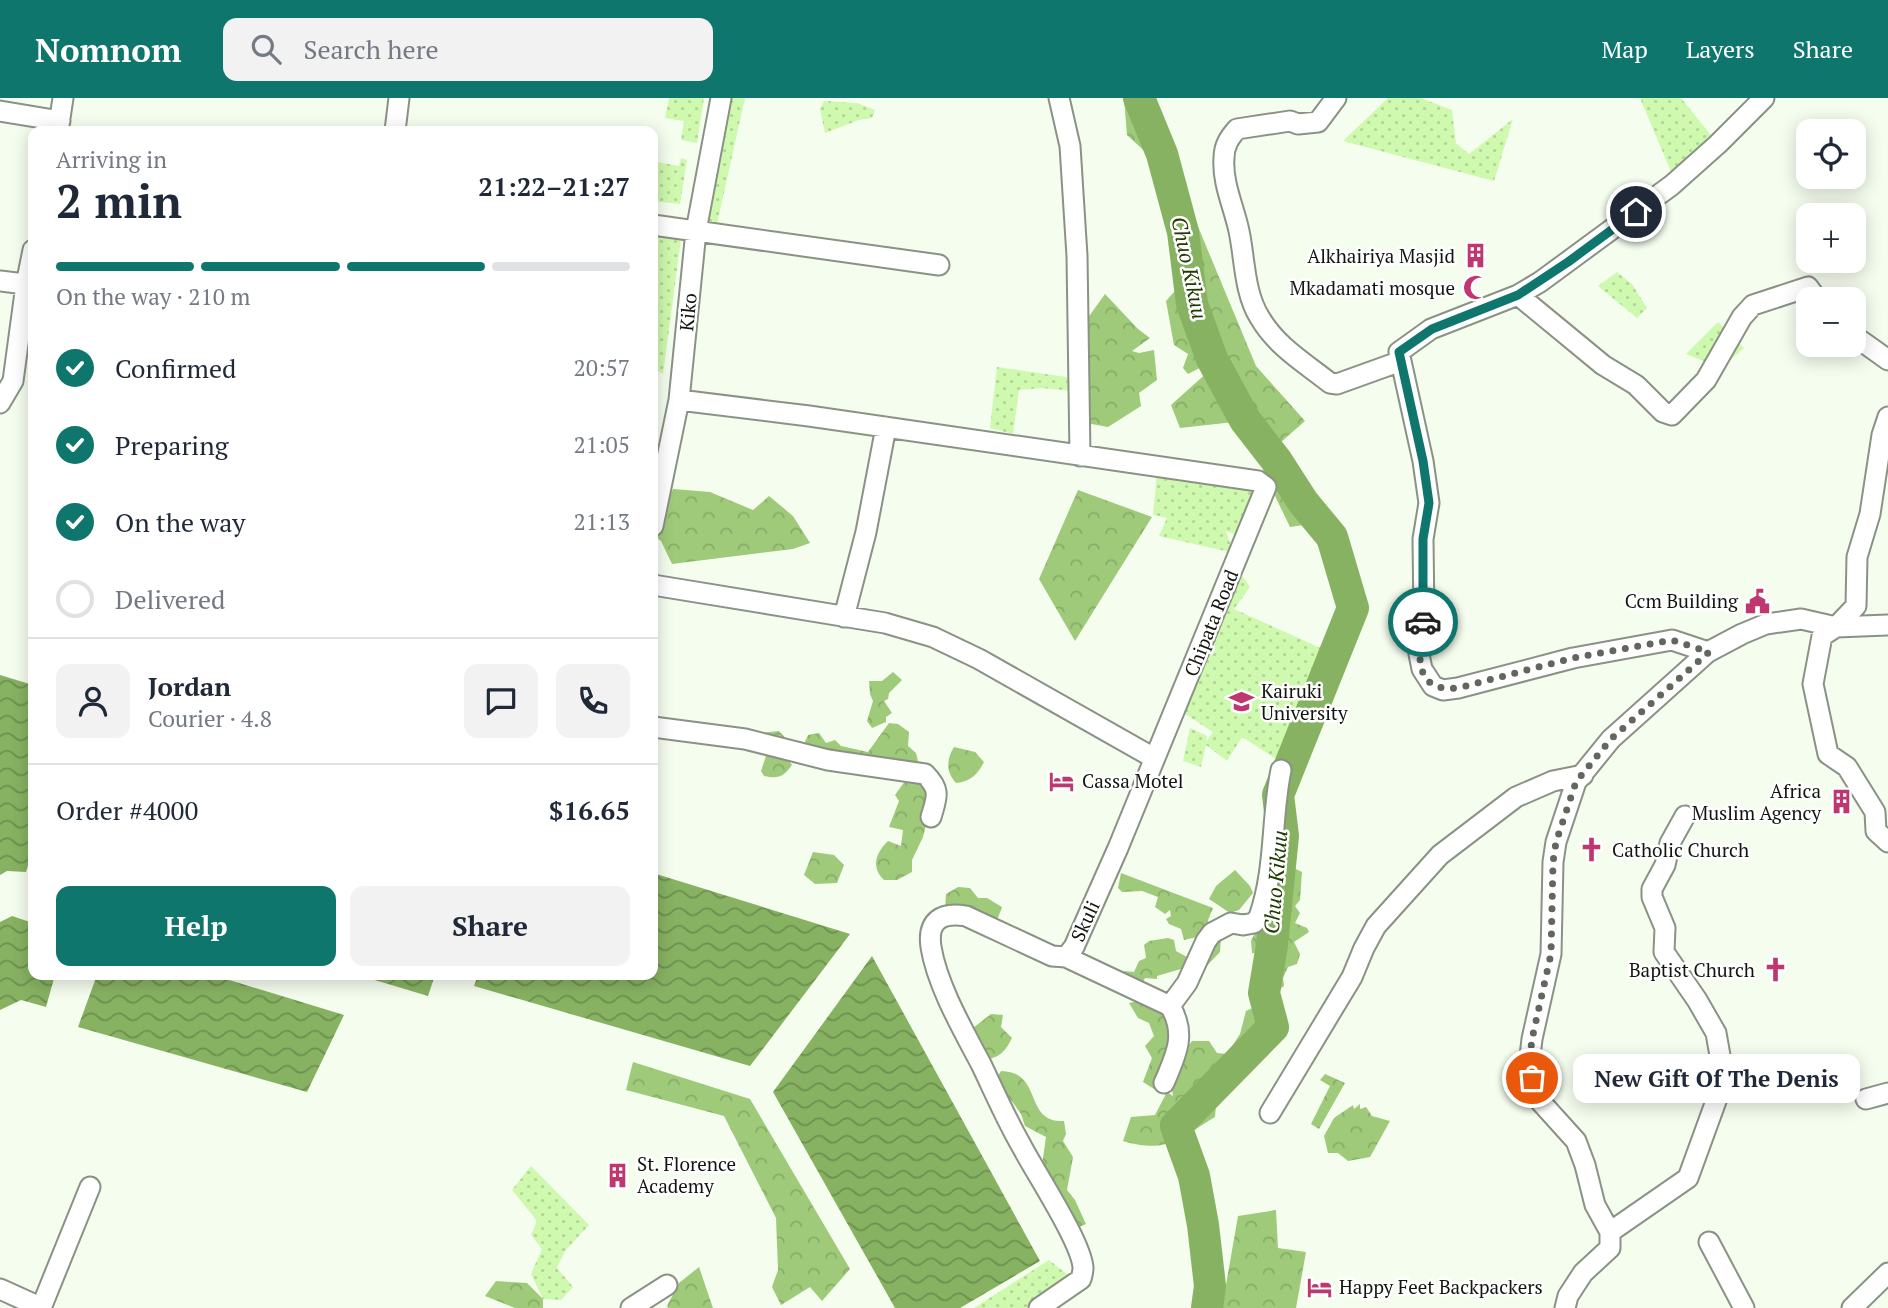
<!DOCTYPE html>
<html lang="en">
<head>
<meta charset="utf-8">
<style>
	:root { --surface:#fff; --page:#f2f2f3; --text:#1f2937; --muted:#747a83; --line:#e0e1e3; --accent:#0f766e }
	body { margin:0; font-family:"PT Serif",serif; background:var(--page); color:var(--text); height:100vh; display:flex; flex-direction:column; font-size:26px; white-space:nowrap }
	* { box-sizing:border-box; margin:0 }
	p { font-size:23px; color:var(--muted) }
	.icon { flex:none; width:38px; height:38px; fill:none; stroke:currentColor; stroke-width:2; stroke-linecap:round; stroke-linejoin:round }
	.map { position:relative; flex:1; overflow:hidden }
	.sheet { position:absolute; left:28px; top:28px; width:630px; height:854px; display:flex; flex-direction:column; background:var(--surface); border-radius:14px; box-shadow:0 4px 18px #0003 }
	.sheet>* { flex:none }
	.controls { position:absolute; left:1796px; top:21px; display:grid; gap:14px }
	.controls a { display:grid; place-items:center; width:70px; height:70px; border-radius:14px; background:var(--surface); box-shadow:0 4px 18px #0003; font-size:35px }
	.pin { position:absolute; display:grid; place-items:center; width:60px; height:60px; color:#fff; margin:-30px; border:4px solid #fff; border-radius:50%; box-shadow:0 2px 7px #0007 }
	.courier { position:absolute; display:grid; place-items:center; width:70px; height:70px; margin:-35px; border:5px solid #0f766e; border-radius:50%; background:#fff; color:#222; box-shadow:0 2px 9px #0007 }
	.bubble { position:absolute; height:49px; border-radius:14px; background:var(--surface); box-shadow:0 4px 18px #0003; font-size:23px; font-weight:600; line-height:49px; text-align:center }
	.summary em { font-style:normal; font-weight:600 }
	.summary div { display:flex; flex-direction:column-reverse }
	.summary { display:flex; align-items:center; justify-content:space-between; height:119px; padding:0 28px }
	h1 { font-size:46px; font-weight:600; line-height:52px }
	.bar { display:grid; grid-template-columns:repeat(4,1fr); gap:10px 7px; align-content:center; height:84px; padding:0 28px }
	.bar i { height:9px; border-radius:5px; background:var(--line) }
	.bar .on { background:var(--accent) }
	.bar p { grid-column:span 4 }
	.line { display:flex; align-items:center; gap:18px; padding:0 28px; border-top:2px solid var(--line) }
	.line div { flex:1 }
	.round { display:grid; place-items:center; flex:none; width:74px; height:74px; border-radius:14px; background:var(--page) }
	ol { padding:0 28px; list-style:none }
	li { display:flex; align-items:center; gap:21px; height:77px }
	li p { margin-inline-start:auto }
	li .icon { padding:7px; border-radius:50%; background:var(--accent); color:#fff; stroke-width:4 }
	li:last-child { color:var(--muted) }
	li i { width:38px; height:38px; border:4px solid var(--line); border-radius:50% }
	.button { display:flex; gap:14px; margin-top:auto; padding:14px 28px }
	.button a { flex:1; height:80px; border-radius:14px; background:var(--accent); color:#fff; font-size:28px; font-weight:600; line-height:80px; text-align:center }
	.button a+a { background:var(--page); color:var(--text) }
	header { display:flex; align-items:center; gap:42px; box-sizing:border-box; height:98px; padding:0 35px; background:var(--accent); color:#fff }
	header strong { font-size:33px }
	nav { display:flex; gap:38px; margin-inline-start:auto; font-size:24px }
	.search { width:490px; height:63px; background:var(--page); display:flex; align-items:center; gap:18px; box-sizing:border-box; padding:0 24px; border-radius:14px; color:var(--muted); font-size:26px }
	.map>svg:first-child { display:block }
</style>
</head>
<body>
<header>
<strong>Nomnom</strong>
<div class="search"><svg class="icon" aria-label="search" viewBox="0 0 24 24"><circle cx="10" cy="10" r="6"/><path d="M15 15l6 6"/></svg>Search here</div>
<nav><a>Map</a><a>Layers</a><a>Share</a></nav>
</header>
<div class="map">
<svg width="1888" height="1210" viewBox="0 0 1888 1210">
	<defs>
		<pattern id="green-dots" width="8" height="8" patternUnits="userSpaceOnUse" patternTransform="scale(1.75)"><rect width="8" height="8" fill="#cff9ae"/><path d="M2 2h.1M6 6h.1" fill="none" stroke="#b1d595" stroke-width="1.8" stroke-linecap="round"/></pattern>
		<pattern id="forest-crowns" width="20" height="18" patternUnits="userSpaceOnUse" patternTransform="scale(1.75)"><rect width="20" height="18" fill="#9eca79"/><path d="M2 6a3 3 0 1 1 6 0M12 15a3 3 0 1 1 6 0" fill="none" stroke="#87ad68"/></pattern>
		<pattern id="water-waves" width="16" height="10" patternUnits="userSpaceOnUse" patternTransform="scale(1.75)"><rect width="16" height="10" fill="#87b262"/><path d="M0 5q4-4 8 0t8 0" fill="none" stroke="#6d904f"/></pattern>
	</defs>
	<rect width="100%" height="100%" fill="#f5fdef"/>
	<path fill="url(#green-dots)" d="M669,0H704L697,45L681,42L684,23L665,20Z
		M721,0H745L717,126L703,122Z
		M1388,0H1421L1452,12L1456,45L1469,56L1513,21L1494,83L1343,43Z
		M1640,0H1681L1718,46L1672,76Z
		M824,3L857,5L875,12L872,20L859,22L825,35L820,11Z
		M681,60L687,62L680,106L653,103L658,64L679,68Z
		M653,130L682,134L663,276L653,270L656,201L653,199Z
		M1617,174L1632,186L1647,210L1637,220L1598,188Z
		M1718,224L1744,250L1721,270L1686,256Z
		M997,269L1080,281L1071,293L1042,290L1019,292L1013,336L990,330Z
		M1157,375L1261,391L1243,439L1226,433L1234,455L1159,438L1167,420L1153,417Z
		M1241,476L1250,489L1234,511L1334,556L1287,668L1242,639L1227,663L1206,647L1201,669L1183,663L1190,630L1207,638L1206,644L1213,634L1176,610L1187,595Z
		M531,1068L589,1127L565,1153L557,1170L573,1189L561,1202L543,1201L531,1176L542,1151L531,1137L537,1123L512,1092Z
		M1049,1162L1077,1184L1025,1210H974Z"/>
	<path fill="url(#forest-crowns)" d="M1124,0H1154L1180,86L1127,37Z
		M1194,119L1256,268L1305,323L1281,344L1324,409L1322,423L1342,446L1339,475L1303,427L1290,429L1263,373L1279,346L1268,336L1265,342L1234,324L1180,330L1171,307L1210,272L1209,265L1188,276L1183,270L1188,256L1174,247L1166,203L1183,184L1169,128Z
		M1105,196L1138,231L1150,240L1132,253L1139,255L1154,252L1157,282L1139,295L1141,308L1108,329L1086,325L1090,304L1068,268L1080,231Z
		M673,391L710,394L753,412L769,398L793,418L810,445L793,451L672,466L661,443L653,437Z
		M1078,392L1152,419L1075,543L1039,481Z
		M893,574L902,582L889,595L888,601L884,603L892,615L886,619V624L872,630L867,623L873,603L870,596L869,583H882Z
		M889,625L898,626L909,634L908,648L916,655L919,667L855,662L795,645L804,646L808,637L819,635L826,645L835,642L841,648L868,654Z
		M753,632L760,635L779,633L792,647L787,660L792,667C783,679 779,681 764,678L761,673L768,652L747,638Z
		M954,649L975,654L984,664C978,676 970,684 956,685C946,674 946,662 954,649Z
		M908,679L935,690L923,739L912,762V774L897,782H884C871,769 875,756 888,743L901,748L903,732L889,729L899,703L895,697Z
		M1271,752L1283,754L1285,766L1302,774L1300,802L1295,808L1300,815L1295,825L1307,830L1309,834L1294,844L1300,856L1297,866L1288,869L1283,880L1284,888L1277,893L1273,887L1278,868L1275,864C1269,881 1266,885 1270,903L1263,898L1257,877L1265,868L1264,860L1259,855H1252L1251,843L1259,826L1251,810L1260,796Z
		M813,754L834,757L844,767L837,785L815,786L804,777Z
		M1235,772L1250,788L1253,795L1239,812L1230,815L1209,801L1216,788Z
		M1121,775L1213,810L1208,822L1210,831L1221,840L1220,854L1199,876L1197,839L1184,842L1181,831L1169,826L1166,821L1171,818L1170,812L1165,816L1155,809L1158,799L1142,793L1122,794L1118,790Z
		M958,789L970,790L978,800H987L1002,809L996,825L945,812L946,796Z
		M1168,840L1174,842L1176,853L1187,859L1184,870L1157,878V881L1145,880L1141,888L1121,879L1124,873L1134,874L1139,863L1146,860L1144,847L1149,843Z
		M1145,902L1171,913L1177,962L1192,943H1209L1217,955L1227,956L1240,936L1246,913L1263,905H1273C1275,914 1278,924 1275,933C1268,952 1234,973 1218,985L1215,1019C1178,1041 1168,1056 1123,1043L1131,1019L1155,1017L1167,994L1173,998L1171,984L1154,991L1143,984L1152,960L1145,948L1154,938L1149,925L1138,920L1129,905Z
		M991,916L1003,917L1001,929L1012,940C1005,954 1000,959 985,962L969,933Z
		M633,964L750,1001L850,1171L822,1203L810,1189L781,1207L772,1189L778,1172L776,1120L724,1018L626,992Z
		M1001,973C1044,974 1023,1025 1064,1023L1066,1036L1063,1043L1073,1059L1067,1092L1075,1102L1086,1126L1077,1130L1041,1074L1046,1039L1025,1028L1021,1016L996,981Z
		M1325,976L1345,985L1319,1031L1311,1026L1330,988L1320,982Z
		M1360,1006V1011L1366,1009L1372,1018L1390,1023L1370,1059L1348,1063L1338,1055H1328L1324,1038L1334,1020L1353,1007L1354,1011Z
		M1276,1112L1278,1150L1306,1154L1296,1210H1222L1238,1118Z
		M699,1169L713,1210H668L667,1208L679,1185Z
		M496,1183L527,1185L543,1201V1210H515L485,1198Z"/>
	<path fill="url(#water-waves)" d="M0,577L33,587V751L26,774L7,773L0,777Z
		M653,775L850,836L750,968L474,888L478,877H653Z
		M12,818L33,825V877H55L46,909L21,902L0,912V824Z
		M872,858L1040,1163L960,1210H895L773,994Z
		M97,877H213L344,917L307,994L78,929Z
		M358,877H435L428,898Z"/>
	<g fill="none" stroke-linecap="round" stroke-linejoin="round">
		<path stroke="#87b262" stroke-width="32" d="M1139,0L1162,56L1183,134L1192,206L1212,261L1245,322L1276,362L1303,404L1332,439L1353,510L1278,697L1283,738L1272,847L1264,895L1273,929L1176,1028L1194,1078L1203,1127L1210,1188L1207,1210"/>
		<defs>
			<path id="minor" d="M1059,0L1070,48L1077,158L1080,358
				M1336,0L1318,24L1298,26L1290,23L1237,31C1229,40 1224,48 1224,60C1222,85 1234,109 1239,133C1245,161 1244,195 1260,220C1277,249 1305,265 1330,285L1337,286L1401,263
				M0,13L60,23
				M58,33L63,0
				M395,33L399,0
				M653,127L939,167
				M0,183L33,187
				M1518,197L1603,267L1636,287L1663,314L1672,317L1706,282L1742,219L1753,207L1808,189L1817,201
				M1853,237L1888,262
				M679,302L809,318L1258,383L1266,389L1118,750L1074,849L1066,859L1052,858L966,818C942,814 927,822 931,849C937,887 963,932 981,966C994,993 1006,1021 1021,1047C1035,1074 1082,1145 1083,1170C1083,1174 1082,1177 1081,1181L1039,1210
				M0,305L13,283L26,187L33,152
				M1888,319L1882,337L1870,416L1857,459L1856,508L1836,529L1822,538L1813,586L1828,656L1847,669L1875,714L1876,733L1888,744
				M653,428L679,302L696,133L721,0
				M653,487L885,525L933,539L979,561L1154,660
				M844,519L866,434L886,329
				M1708,554L1672,542L1573,560L1458,590L1443,592L1433,588L1422,571L1419,556L1424,519L1423,441L1429,405L1423,363L1399,254L1431,231L1518,197L1540,184L1672,87L1718,46L1764,0
				M653,629L745,641L828,662L925,676C941,692 937,699 931,719
				M1066,859L1170,908C1187,936 1176,957 1164,985
				M1170,908L1187,885L1206,843L1212,835L1231,825L1243,827L1254,825L1259,819C1276,771 1271,720 1281,672
				M1866,1001L1888,995
				M1270,1015L1352,879L1364,850L1376,828L1440,757L1516,699L1553,683L1583,677
				M1610,1134L1595,1107L1585,1067L1576,1043L1539,1002L1534,992L1529,967L1532,941L1551,856L1553,764L1556,744L1576,684L1611,641L1708,554L1742,536L1766,526L1801,521L1836,529L1888,527
				M1709,1144L1744,1210
				M0,1191L42,1210
				M41,1210L90,1089
				M631,1210L667,1187
				M1565,1210L1568,1198L1583,1175L1610,1150V1134L1688,1080L1720,992L1722,969L1716,935L1697,902L1664,854L1665,830L1652,799V791L1665,767L1670,745L1685,718
				M1852,1210L1888,1175"/>
		</defs>
		<use href="#minor" stroke="#8a9285" stroke-width="23"/>
		<use href="#minor" stroke="#fff" stroke-width="19"/>
	</g>
	<g fill="none" stroke-linecap="round" stroke-linejoin="round">
		<path stroke="#61665e" stroke-width="7" stroke-dasharray="0 12.6" d="M1423,524C1418,557 1413,595 1458,590L1573,560L1672,542L1709,554L1611,641L1576,684L1556,744L1553,764L1551,856L1532,941L1529,967L1532,980"/>
		<path stroke="#0f766e" stroke-width="9" d="M1423,524V441L1429,405L1423,363L1399,254L1432,231L1518,197L1568,164L1636,114"/>
	</g>
	<defs>
		<symbol id="building-bare" viewBox="-9 -9 18 18"><path d="M-4-6H4V6H1V3H-1V6H-4ZM-2.5-4.3h1.7v1.8h-1.7ZM.8-4.3h1.7v1.8H.8ZM-2.5-1h1.7V.8h-1.7ZM.8-1h1.7V.8H.8Z" fill="#c0366e" stroke="#fff" stroke-width="2.5" paint-order="stroke"/></symbol>
		<symbol id="mosque-bare" viewBox="-9 -9 18 18"><path d="M3.5-4.9A6 6 0 1 0 3.5 4.9A5 5 0 1 1 3.5-4.9Z" fill="#c0366e" stroke="#fff" stroke-width="2.5" paint-order="stroke"/></symbol>
		<symbol id="civic-bare" viewBox="-9 -9 18 18"><path d="M-.6-6.5H3V-4.5H.6V-3L4-1V1h2V6H-6V1h2V-1L-.6-3ZM-1.2 2.5V6h2.4V2.5Z" fill="#c0366e" stroke="#fff" stroke-width="2.5" paint-order="stroke"/></symbol>
		<symbol id="university-bare" viewBox="-9 -9 18 18"><path d="M0-5L7-2L0 1L-7-2ZM-4 1L0 2.5L4 1V4Q0 6-4 4Z" fill="#c0366e" stroke="#fff" stroke-width="2.5" paint-order="stroke"/></symbol>
		<symbol id="hotel-bare" viewBox="-9 -9 18 18"><path d="M-6-4.5h1.5V1H6V5H4.5V3h-9V5H-6ZM-4 0a1.8 1.8 0 1 1 3.6 0ZM.5 0V-2.5h3Q6-2.5 6 0Z" fill="#c0366e" stroke="#fff" stroke-width="2.5" paint-order="stroke"/></symbol>
		<symbol id="church-bare" viewBox="-9 -9 18 18"><path d="M-1.2-6h2.4v3.5h3.3v2.4h-3.3V6h-2.4V-.1h-3.3v-2.4h3.3Z" fill="#c0366e" stroke="#fff" stroke-width="2.5" paint-order="stroke"/></symbol>
	</defs>
	<g fill-rule="evenodd">
		<use href="#building-bare" x="1458" y="140" width="35" height="35"/>
		<use href="#mosque-bare" x="1458" y="172" width="35" height="35"/>
		<use href="#civic-bare" x="1740" y="486" width="35" height="35"/>
		<use href="#university-bare" x="1224" y="586" width="35" height="35"/>
		<use href="#hotel-bare" x="1044" y="666" width="35" height="35"/>
		<use href="#building-bare" x="1824" y="686" width="35" height="35"/>
		<use href="#church-bare" x="1574" y="734" width="35" height="35"/>
		<use href="#church-bare" x="1758" y="854" width="35" height="35"/>
		<use href="#building-bare" x="600" y="1060" width="35" height="35"/>
		<use href="#hotel-bare" x="1302" y="1172" width="35" height="35"/>
	</g>
	<g text-anchor="middle" stroke-width="5" stroke-linejoin="round" paint-order="stroke">
		<g font-size="19" fill="#121510" stroke="#fff" text-anchor="end">
			<text x="1455" y="165">Alkhairiya Masjid</text>
			<text x="1455" y="197">Mkadamati mosque</text>
			<text x="1738" y="510">Ccm Building</text>
			<text x="1261" y="600" text-anchor="start">Kairuki<tspan x="1261" dy="22">University</tspan></text>
			<text x="1082" y="690" text-anchor="start">Cassa Motel</text>
			<text x="1821" y="700">Africa<tspan x="1821" dy="22">Muslim Agency</tspan></text>
			<text x="1612" y="759" text-anchor="start">Catholic Church</text>
			<text x="1755" y="879">Baptist Church</text>
			<text x="637" y="1073" text-anchor="start">St. Florence<tspan x="637" dy="22">Academy</tspan></text>
			<text x="1339" y="1196" text-anchor="start">Happy Feet Backpackers</text>
		</g>
		<g font-size="19" fill="#121510" stroke="#fff">
			<text transform="translate(688 214) rotate(-84)" y="7">Kiko</text>
			<text transform="translate(1211 525) rotate(-68)" y="7">Chipata Road</text>
			<text transform="translate(1085 823) rotate(-65)" y="7">Skuli</text>
		</g>
		<g font-size="21" font-style="italic" fill="#203b00" stroke="#fff">
			<text transform="translate(1189 170) rotate(78)" y="7">Chuo Kikuu</text>
			<text transform="translate(1276 784) rotate(-85)" y="7">Chuo Kikuu</text>
		</g>
	</g>
</svg>
<div class="controls">
<a><svg class="icon" aria-label="locate" viewBox="0 0 24 24"><circle cx="12" cy="12" r="6"/><path d="M12 2v4M12 18v4M2 12h4M18 12h4"/></svg></a>
<a>+</a>
<a>−</a>
</div>
<div class="pin" style="left:1532px;top:980px;background:#ea580c"><svg class="icon" aria-label="bag" viewBox="0 0 24 24"><path d="M5 8h14l-1 12H6zM9 8a3 3 0 0 1 6 0"/></svg></div>
<div class="pin" style="left:1636px;top:114px;background:#1f2937"><svg class="icon" aria-label="home" viewBox="0 0 24 24"><path d="M3 11l9-7 9 7M6 9v11h12V9"/></svg></div>
<div class="courier" style="left:1423px;top:524px"><svg class="icon" aria-label="car" viewBox="0 0 24 24"><path d="M5 17H2v-5l4-1 3-4h7l3 4 3 1v5h-3M9 17h6M6 11h13"/><circle cx="7" cy="17" r="2"/><circle cx="17" cy="17" r="2"/></svg></div>
<div class="bubble" style="left:1573px;top:956px;width:287px">New Gift Of The Denis</div>
<section class="sheet">
<div class="summary"><div><h1>2 min</h1><p>Arriving in</p></div><em>21:22–21:27</em></div>
<div class="bar"><i class="on"></i><i class="on"></i><i class="on"></i><i></i><p>On the way · 210 m</p></div>
<ol>
<li><svg class="icon" aria-label="check" viewBox="0 0 24 24"><path d="M5 12l5 5 9-10"/></svg>Confirmed<p>20:57</p></li>
<li><svg class="icon" aria-label="check" viewBox="0 0 24 24"><path d="M5 12l5 5 9-10"/></svg>Preparing<p>21:05</p></li>
<li><svg class="icon" aria-label="check" viewBox="0 0 24 24"><path d="M5 12l5 5 9-10"/></svg>On the way<p>21:13</p></li>
<li><i></i>Delivered</li>
</ol>
<div class="line" style="height:126px"><a class="round"><svg class="icon" aria-label="person" viewBox="0 0 24 24"><circle cx="12" cy="8" r="4"/><path d="M4 21q1-7 8-7t8 7"/></svg></a><div><b>Jordan</b><p>Courier · 4.8</p></div><a class="round"><svg class="icon" aria-label="chat" viewBox="0 0 24 24"><path d="M4 5h16v11H9l-5 4z"/></svg></a><a class="round"><svg class="icon" aria-label="phone" viewBox="0 0 24 24"><path d="M5 4h4l2 5-3 2q2 4 5 5l2-3 5 2v4C11 20 4 13 5 4z"/></svg></a></div>
<div class="line" style="height:91px"><div>Order #4000</div><b>$16.65</b></div>
<div class="button"><a>Help</a><a>Share</a></div>
</section>
</div>
</body>
</html>
